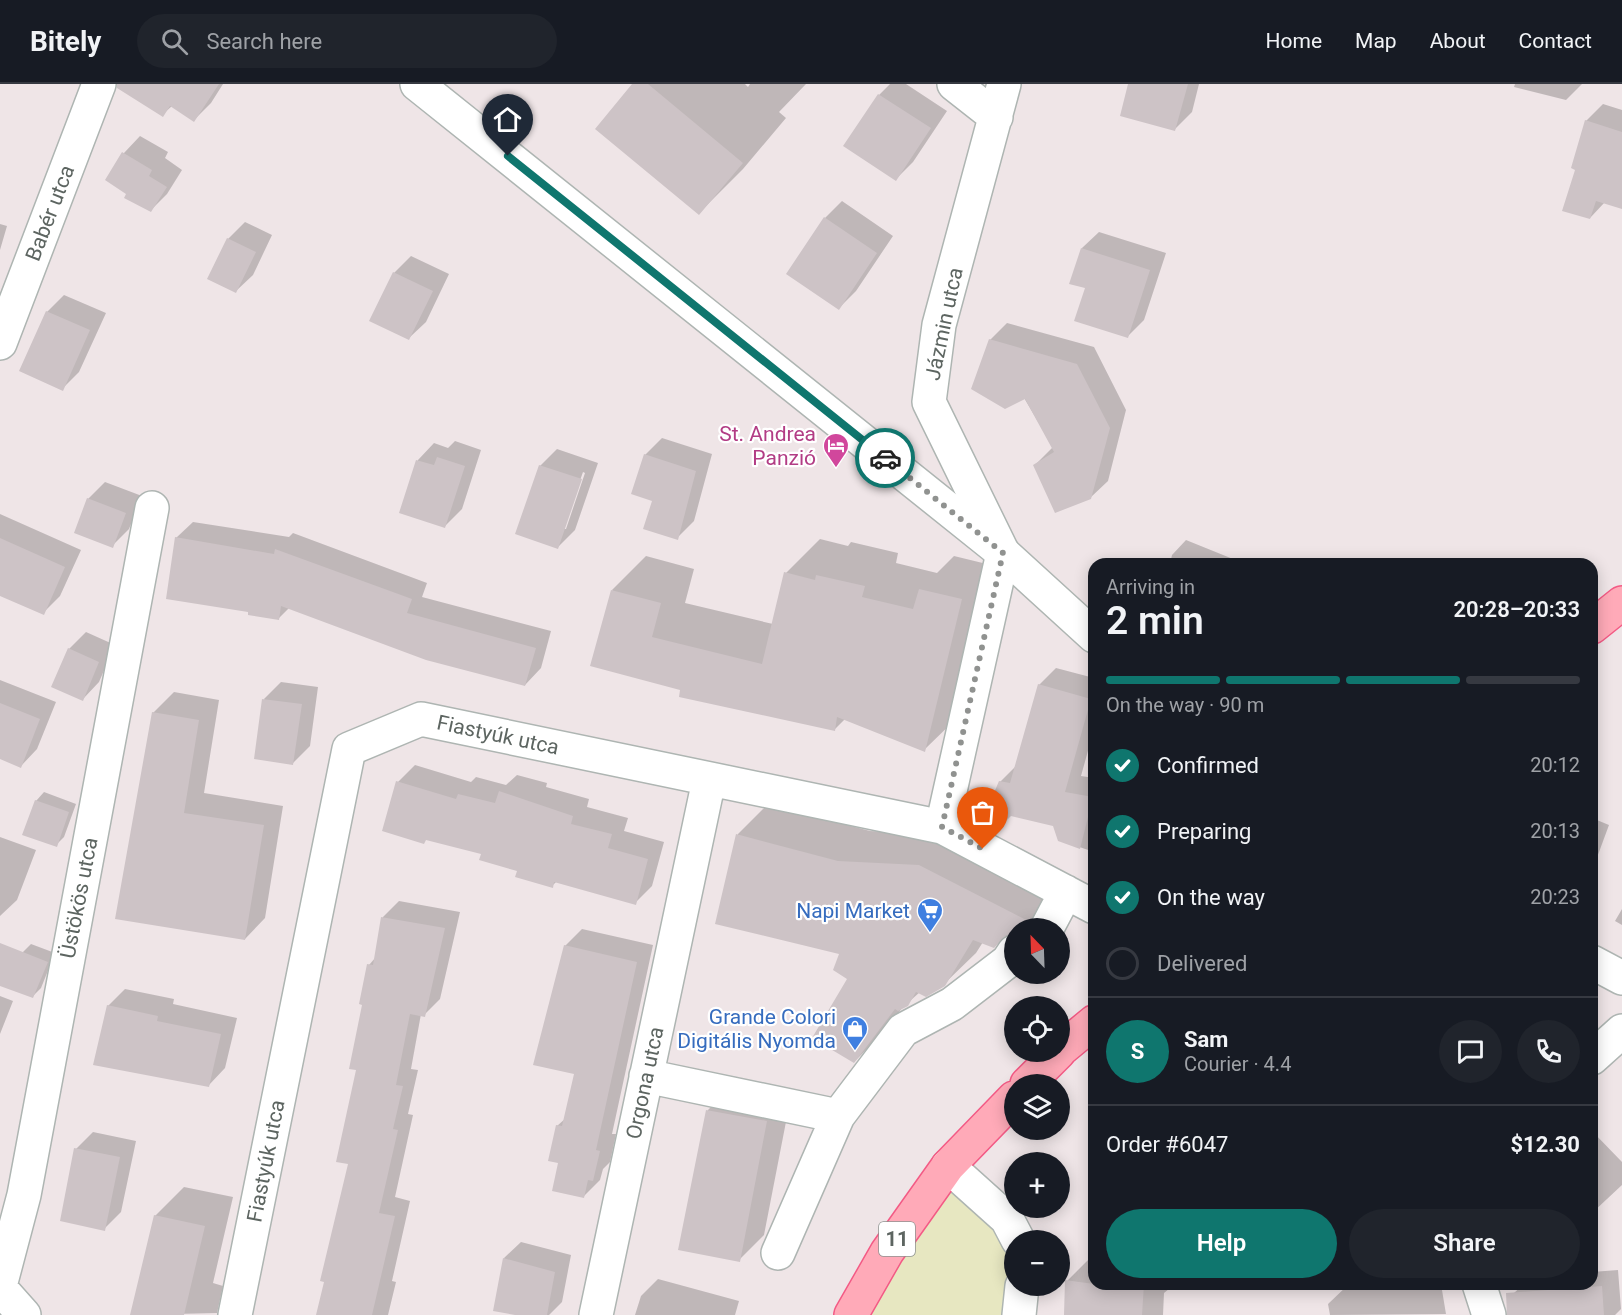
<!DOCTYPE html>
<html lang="en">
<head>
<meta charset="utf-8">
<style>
	:root { --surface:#171b24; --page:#20242c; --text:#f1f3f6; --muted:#9ea1a6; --line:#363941; --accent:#0f766e }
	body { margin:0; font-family:Roboto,sans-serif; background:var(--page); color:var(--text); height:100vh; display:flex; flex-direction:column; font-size:22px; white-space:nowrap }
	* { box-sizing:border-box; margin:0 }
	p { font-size:20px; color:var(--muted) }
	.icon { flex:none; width:33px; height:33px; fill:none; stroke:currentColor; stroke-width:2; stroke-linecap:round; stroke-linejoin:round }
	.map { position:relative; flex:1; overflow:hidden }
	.drawer { position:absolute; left:1088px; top:474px; width:510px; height:732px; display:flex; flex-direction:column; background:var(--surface); border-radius:18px; box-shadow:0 3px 15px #0003 }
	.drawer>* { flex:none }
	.needle { width:39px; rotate:337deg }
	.buttons { position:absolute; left:1004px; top:834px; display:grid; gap:12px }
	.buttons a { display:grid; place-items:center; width:66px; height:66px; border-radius:50%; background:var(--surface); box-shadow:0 3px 15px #0003; font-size:30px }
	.pin { position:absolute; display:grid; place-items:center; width:51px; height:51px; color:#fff; margin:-62px -26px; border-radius:50% 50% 50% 0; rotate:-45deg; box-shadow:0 0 6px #0007 }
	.pin .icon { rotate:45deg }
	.courier { position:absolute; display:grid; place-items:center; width:60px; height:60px; margin:-30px; border:4px solid #0f766e; border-radius:50%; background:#fff; color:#222; box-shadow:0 2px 8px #0007 }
	.headline em { font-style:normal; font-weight:600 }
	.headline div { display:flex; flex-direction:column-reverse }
	.headline { display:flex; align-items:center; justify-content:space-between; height:102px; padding:0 18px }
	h1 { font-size:39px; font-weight:600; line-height:45px }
	.bar { display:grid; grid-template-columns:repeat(4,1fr); gap:9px 6px; align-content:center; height:72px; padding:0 18px }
	.bar i { height:8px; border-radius:4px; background:var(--line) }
	.bar .active { background:var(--accent) }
	.bar p { grid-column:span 4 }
	.line { display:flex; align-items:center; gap:15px; padding:0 18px; border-top:2px solid var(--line) }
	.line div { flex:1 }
	.round { display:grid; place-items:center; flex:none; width:63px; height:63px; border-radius:32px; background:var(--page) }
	ol { padding:0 18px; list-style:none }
	li { display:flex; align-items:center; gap:18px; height:66px }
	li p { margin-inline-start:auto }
	li .icon { padding:6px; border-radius:50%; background:var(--accent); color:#fff; stroke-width:4 }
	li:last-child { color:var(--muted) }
	li i { width:33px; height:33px; border:3px solid var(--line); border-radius:50% }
	.cta { display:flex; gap:12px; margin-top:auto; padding:12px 18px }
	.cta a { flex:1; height:69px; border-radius:36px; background:var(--accent); color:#fff; font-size:24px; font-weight:600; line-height:69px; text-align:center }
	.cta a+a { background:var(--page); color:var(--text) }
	header { display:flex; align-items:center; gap:36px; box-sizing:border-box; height:84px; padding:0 30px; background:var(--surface); border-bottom:2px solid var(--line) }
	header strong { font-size:28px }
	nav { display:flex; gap:33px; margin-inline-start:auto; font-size:21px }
	.search { width:420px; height:54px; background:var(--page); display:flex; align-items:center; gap:15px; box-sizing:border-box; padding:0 21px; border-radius:33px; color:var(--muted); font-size:22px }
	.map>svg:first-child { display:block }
</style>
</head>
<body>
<header>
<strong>Bitely</strong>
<div class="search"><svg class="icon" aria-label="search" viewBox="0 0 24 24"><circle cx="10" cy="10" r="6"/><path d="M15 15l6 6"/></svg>Search here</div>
<nav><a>Home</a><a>Map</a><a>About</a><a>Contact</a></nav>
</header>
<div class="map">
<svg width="1622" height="1231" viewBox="0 0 1622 1231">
	<rect width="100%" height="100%" fill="#efe5e7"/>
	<path fill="#e7e7c1" d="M948,1082L1014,1156V1202L1019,1231H851Z"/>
	<path fill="#0003" fill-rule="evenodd" d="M134,0H223L211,19L194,36L172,22L162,31Z
		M634,0H745L748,3L750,0H806L779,28L786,34L743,85L699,129Z
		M890,0H906L947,27L913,78L896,95L845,62L879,11Z
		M1130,0H1199L1192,28L1175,45Z
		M1515,0H1582L1566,16L1514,3Z
		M1603,20L1622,26V123L1605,118L1590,134L1577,85L1586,37Z
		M140,52L168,68L165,74L182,86L167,110L151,126L107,96L124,69Z
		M842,117L893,152L856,207L839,224L825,134Z
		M245,138L272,151L253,191L236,207L228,155Z
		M0,140L7,142L0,166Z
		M1099,148L1166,169L1144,236L1127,253L1086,204L1082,164Z
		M411,172L449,190L426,238L409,254L394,189Z
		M64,211L106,229L79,288L62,305L47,228Z
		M1007,239L1094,263L1126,326L1108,397L1090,414L1035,381L1053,363L990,256Z
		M662,354L712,370L694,437L677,454L654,416L645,371Z
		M455,357L481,366L462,425L445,442L401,428L418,376L434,359L448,364Z
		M557,365L598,379L575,446L558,463L540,382ZM583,388L585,389L566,445H563Z
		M105,398L142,412L129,445L112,462L88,415Z
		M0,430L81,466L60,512L43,529L0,510Z
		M193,438L289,453L293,449L427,499L422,513L551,547L541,584L525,601L289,524L279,534L250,527L176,454Z
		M820,455L848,462L851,458L898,469L896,479L937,489L954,472L995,482L959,632L924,666L845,635L834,646L682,605L612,506L646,472L694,485L685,519L773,540L786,489Z
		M1186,456L1233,475L1231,480H1170L1172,471Z
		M86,548L115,561L99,598L83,615L69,565Z
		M1056,584L1094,594V645L1081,692L1094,694V768L1059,756L1055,741L1000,698L1016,682L1039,601Z
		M0,596L56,618L37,665L21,682L0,674Z
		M281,598L318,603L310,662L293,679L264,615Z
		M174,608L219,616L204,709L283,722L265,834L245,855L117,834L153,629Z
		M415,681L471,698L476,693L506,701L517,691L547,699L546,703L589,715L587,723L628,734L624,747L664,758L652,802L635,819L557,797L552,802L483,769L398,698Z
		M44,708L76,720L64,753L56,761L36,717Z
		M768,720L870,747L950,751L1051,819L1025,844H1014V850L983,858L976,869L944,900L920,908L902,924L885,947L854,978L849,894L841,869L717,839L738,750Z
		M1592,734L1609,741L1592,787Z
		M0,753L36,766L17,816L0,832Z
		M399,817L460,828L440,915L424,931L421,930L411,985L418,986L408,1030L413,1031L395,1113L410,1117L392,1197L396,1198L388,1231H318L349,1079L369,881L376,873L383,833Z
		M1622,825V841L1615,837Z
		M582,845L653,861L612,1050H616L610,1078L603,1085L600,1096L583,1113L560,1078L557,1042L566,1034L576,989L565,862Z
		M31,860L55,869L41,904L33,912L23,868Z
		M125,905L174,915L173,920L237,934L225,984L209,1001L108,922Z
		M0,912L13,917L0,950Z
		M733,1001L791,1012L764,1151L739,1176L680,1164L708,1026Z
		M1592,1047L1622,1078V1101L1592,1129Z
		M93,1048L136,1057L121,1128L104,1145L76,1065Z
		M184,1103L233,1113L213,1199L223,1202L217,1229L132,1231L155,1132Z
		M521,1158L571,1171L562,1218L549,1231H523L504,1174Z
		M1089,1175H1094V1200H1175L1164,1209L1163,1231H1065L1067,1197Z
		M1618,1186L1621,1225L1615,1231H1516L1514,1209L1524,1200H1592V1188Z
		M658,1195L739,1217L735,1231H635L641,1212Z
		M1349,1200H1441L1446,1230L1330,1231L1328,1220Z"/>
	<path fill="#cdc3c6" d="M117,0H219L194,38L170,22L163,33L117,4Z
		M632,0H648L743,79L699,131L595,45Z
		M1128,0H1188L1175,47L1120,32Z
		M878,10L931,44L896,97L843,62Z
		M1585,36L1622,48V125L1596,117L1590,135L1562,127L1575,86L1571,84Z
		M122,68L152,86L149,92L167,103L151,128L124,114L126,110L105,96Z
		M824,133L877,169L839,226L786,190Z
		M227,154L256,168L236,209L207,195Z
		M1081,164L1150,186L1128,254L1074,237L1085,204L1069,200Z
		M393,188L433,207L409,256L369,237Z
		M46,227L90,246L63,307L19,287Z
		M989,255L1077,280L1110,344L1091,415L1055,429L1033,381L1054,368L1025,315L1005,325L971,305Z
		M644,370L696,387L678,456L643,445L652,417L631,410Z
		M437,373L465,382L445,444L399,429L416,376L434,381Z
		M539,381L582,395L558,465L515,450Z
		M87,414L126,429L113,464L74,449Z
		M175,453L274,470L275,465L412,515L407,529L536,564L525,602L426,576L281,522L279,536L248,531V528L166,515Z
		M0,454L65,483L44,531L0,512Z
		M784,488L815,496L816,491L865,502L862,513L913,525L919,505L962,515L925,668L837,633L835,647L679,613L680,606L590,582L611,506L661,519L652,553L762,580Z
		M68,564L99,578L83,617L51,603Z
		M1038,600L1091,615L1065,708L1093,713L1080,765L1058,757L1053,742L1011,732L994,749L980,742L999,697L1010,699Z
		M262,615L302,620L293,681L254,675Z
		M0,619L40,635L21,684L0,675Z
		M152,628L199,636L184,729L264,741L245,856L115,835Z
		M396,697L456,715L458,710L495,719L499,707L573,732L571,740L612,750L608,764L648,775L636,821L554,798L553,804L515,793L517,787L479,776L481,770L426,756L424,760L382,747Z
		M35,716L69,728L57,763L22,751Z
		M736,750L838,777L919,781L1030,838L1025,844H1014V849L1005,852L994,864L973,856L945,902L926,913L916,908L908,922L898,927L895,925L854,979L812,954L847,895L833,886L839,870L715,840Z
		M381,833L445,844L425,933L410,930L396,1001L403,1002L393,1045L398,1046L379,1129L395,1132L372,1231H316L324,1198L320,1197L348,1080L336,1078L356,986L349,985L362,921L359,920L367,880L373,881Z
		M0,859L48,878L33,914L0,902Z
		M564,861L637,878L596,1066L600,1067L593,1097L588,1096L584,1114L552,1107L558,1079L548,1077L556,1041L562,1042L574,990L533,981Z
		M107,921L158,932L157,937L221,950L209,1003L93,981Z
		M706,1026L767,1037L740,1178L678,1166Z
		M74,1064L120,1073L105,1147L60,1137Z
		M154,1131L205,1142L184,1231H130Z
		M503,1174L555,1188L547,1231H515L493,1227Z
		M1065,1196L1094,1200H1144L1142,1231H1064Z
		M1602,1202L1604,1231H1507L1506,1209Z"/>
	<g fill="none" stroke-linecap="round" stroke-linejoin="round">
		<defs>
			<path id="minor" d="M954,0L996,33
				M0,259L99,0
				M942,743L1003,469L929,318L939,241L1004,0
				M1047,844L1066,808
				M1592,878L1622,894
				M1592,974L1622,947
				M646,992L838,1032
				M948,1082L1007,1135L1018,1156
				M778,1169L838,1032L903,946L952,920L1008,877L1014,868
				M1479,1200L1489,1231
				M0,1202L24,1111L152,424
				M0,1204L24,1231
				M235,1231L349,665L421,635L942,743L1094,823
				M596,1231L709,696
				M1019,1231L1022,1202"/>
			<path id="tertiary" d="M417,0L1003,469L1094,552"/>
			<path id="primary" d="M1592,543L1622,519
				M1059,967L1094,938
				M1027,1000L1059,968
				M851,1231L887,1168L948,1082L1014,1014"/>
		</defs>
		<use href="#minor" stroke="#aeb5b2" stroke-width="36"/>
		<use href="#tertiary" stroke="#aeb5b2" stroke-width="36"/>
		<use href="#primary" stroke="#f35a85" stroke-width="36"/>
		<use href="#minor" stroke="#fff" stroke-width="33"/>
		<use href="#tertiary" stroke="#fff" stroke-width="33"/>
		<use href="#primary" stroke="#ffaab8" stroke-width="33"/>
	</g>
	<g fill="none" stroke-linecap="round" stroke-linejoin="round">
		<path stroke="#909290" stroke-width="6" stroke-dasharray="0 10.8" d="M885,374L1003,469L942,743L983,765"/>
		<path stroke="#0f766e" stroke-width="8" d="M508,72L885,374"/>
	</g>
	<defs>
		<symbol id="hotel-pin" viewBox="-11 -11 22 30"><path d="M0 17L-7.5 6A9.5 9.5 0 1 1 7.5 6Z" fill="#d1479c" stroke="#fff"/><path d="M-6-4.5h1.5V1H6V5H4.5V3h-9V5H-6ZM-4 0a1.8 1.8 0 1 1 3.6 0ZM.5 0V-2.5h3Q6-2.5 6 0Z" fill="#fff"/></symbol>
		<symbol id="supermarket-pin" viewBox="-11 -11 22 30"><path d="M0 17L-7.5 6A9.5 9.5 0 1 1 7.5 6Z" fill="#3f7fe0" stroke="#fff"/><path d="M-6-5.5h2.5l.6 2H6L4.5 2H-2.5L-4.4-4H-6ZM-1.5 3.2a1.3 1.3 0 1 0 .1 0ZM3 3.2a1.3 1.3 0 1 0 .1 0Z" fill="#fff"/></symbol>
		<symbol id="shop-pin" viewBox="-11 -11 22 30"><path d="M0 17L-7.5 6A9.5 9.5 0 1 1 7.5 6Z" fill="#3f7fe0" stroke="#fff"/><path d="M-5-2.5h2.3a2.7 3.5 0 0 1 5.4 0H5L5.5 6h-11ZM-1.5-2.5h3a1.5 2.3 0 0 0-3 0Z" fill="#fff"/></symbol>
	</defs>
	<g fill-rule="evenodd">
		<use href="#hotel-pin" x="821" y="347" width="30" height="40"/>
		<use href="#supermarket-pin" x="915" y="812" width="30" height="40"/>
		<use href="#shop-pin" x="840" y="930" width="30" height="40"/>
	</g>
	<g text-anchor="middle" stroke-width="4.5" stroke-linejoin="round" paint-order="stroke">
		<rect fill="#fff" stroke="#8e9390" stroke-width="1.5" x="879" y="1138" width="36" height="34" rx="4.5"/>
		<g font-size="20" font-weight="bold" fill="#5d6561">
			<text x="897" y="1162">11</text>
		</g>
		<g font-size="21" fill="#5d6561" stroke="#fff">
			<text transform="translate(50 129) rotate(-69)" y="7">Babér utca</text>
			<text transform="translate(944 240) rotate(-78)" y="7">Jázmin utca</text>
			<text transform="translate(498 651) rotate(12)" y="7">Fiastyúk utca</text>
			<text transform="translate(79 814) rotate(-79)" y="7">Üstökös utca</text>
			<text transform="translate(645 999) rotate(-78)" y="7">Orgona utca</text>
			<text transform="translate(266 1077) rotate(-79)" y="7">Fiastyúk utca</text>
		</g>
		<g font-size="21" fill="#b23c85" stroke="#fff" text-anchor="end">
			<text x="816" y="357">St. Andrea<tspan x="816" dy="24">Panzió</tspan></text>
		</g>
		<g font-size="21" fill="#366cbe" stroke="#fff" text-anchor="end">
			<text x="910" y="834">Napi Market</text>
			<text x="836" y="940">Grande Colori<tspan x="836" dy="24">Digitális Nyomda</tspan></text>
		</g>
	</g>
</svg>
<div class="buttons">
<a><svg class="needle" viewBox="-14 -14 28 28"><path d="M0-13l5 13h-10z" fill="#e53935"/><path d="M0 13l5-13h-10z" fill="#9ea1a6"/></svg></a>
<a><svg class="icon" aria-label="locate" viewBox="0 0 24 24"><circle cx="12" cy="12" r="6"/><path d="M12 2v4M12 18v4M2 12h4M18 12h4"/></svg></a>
<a><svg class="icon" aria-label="layers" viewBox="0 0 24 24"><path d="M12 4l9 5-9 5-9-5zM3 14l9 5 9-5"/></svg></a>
<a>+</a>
<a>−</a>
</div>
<div class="pin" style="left:983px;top:765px;background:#ea580c"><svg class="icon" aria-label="bag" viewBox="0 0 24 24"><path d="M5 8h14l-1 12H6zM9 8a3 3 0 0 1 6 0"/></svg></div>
<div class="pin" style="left:508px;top:72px;background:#1f2937"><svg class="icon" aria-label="home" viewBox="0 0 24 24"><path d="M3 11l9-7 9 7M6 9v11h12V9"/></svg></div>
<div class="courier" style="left:885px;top:374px"><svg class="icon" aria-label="car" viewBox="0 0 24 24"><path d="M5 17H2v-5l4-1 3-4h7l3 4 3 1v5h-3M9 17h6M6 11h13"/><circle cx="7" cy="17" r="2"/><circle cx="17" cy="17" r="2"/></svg></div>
<section class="drawer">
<div class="headline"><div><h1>2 min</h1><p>Arriving in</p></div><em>20:28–20:33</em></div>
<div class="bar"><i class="active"></i><i class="active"></i><i class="active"></i><i></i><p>On the way · 90 m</p></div>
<ol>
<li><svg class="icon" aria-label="check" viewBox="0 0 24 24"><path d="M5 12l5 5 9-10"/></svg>Confirmed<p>20:12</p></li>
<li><svg class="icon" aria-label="check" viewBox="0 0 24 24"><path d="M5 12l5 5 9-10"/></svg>Preparing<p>20:13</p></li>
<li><svg class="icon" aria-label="check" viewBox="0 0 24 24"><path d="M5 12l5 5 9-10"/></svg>On the way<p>20:23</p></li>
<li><i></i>Delivered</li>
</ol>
<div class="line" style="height:108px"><b class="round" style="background:var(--accent);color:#fff">S</b><div><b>Sam</b><p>Courier · 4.4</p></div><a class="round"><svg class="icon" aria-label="chat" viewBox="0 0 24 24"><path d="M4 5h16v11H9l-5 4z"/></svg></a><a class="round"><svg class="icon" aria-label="phone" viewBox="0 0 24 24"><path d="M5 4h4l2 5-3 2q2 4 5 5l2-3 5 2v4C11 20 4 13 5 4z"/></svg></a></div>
<div class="line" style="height:78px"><div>Order #6047</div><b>$12.30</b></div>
<div class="cta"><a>Help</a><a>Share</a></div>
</section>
</div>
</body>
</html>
